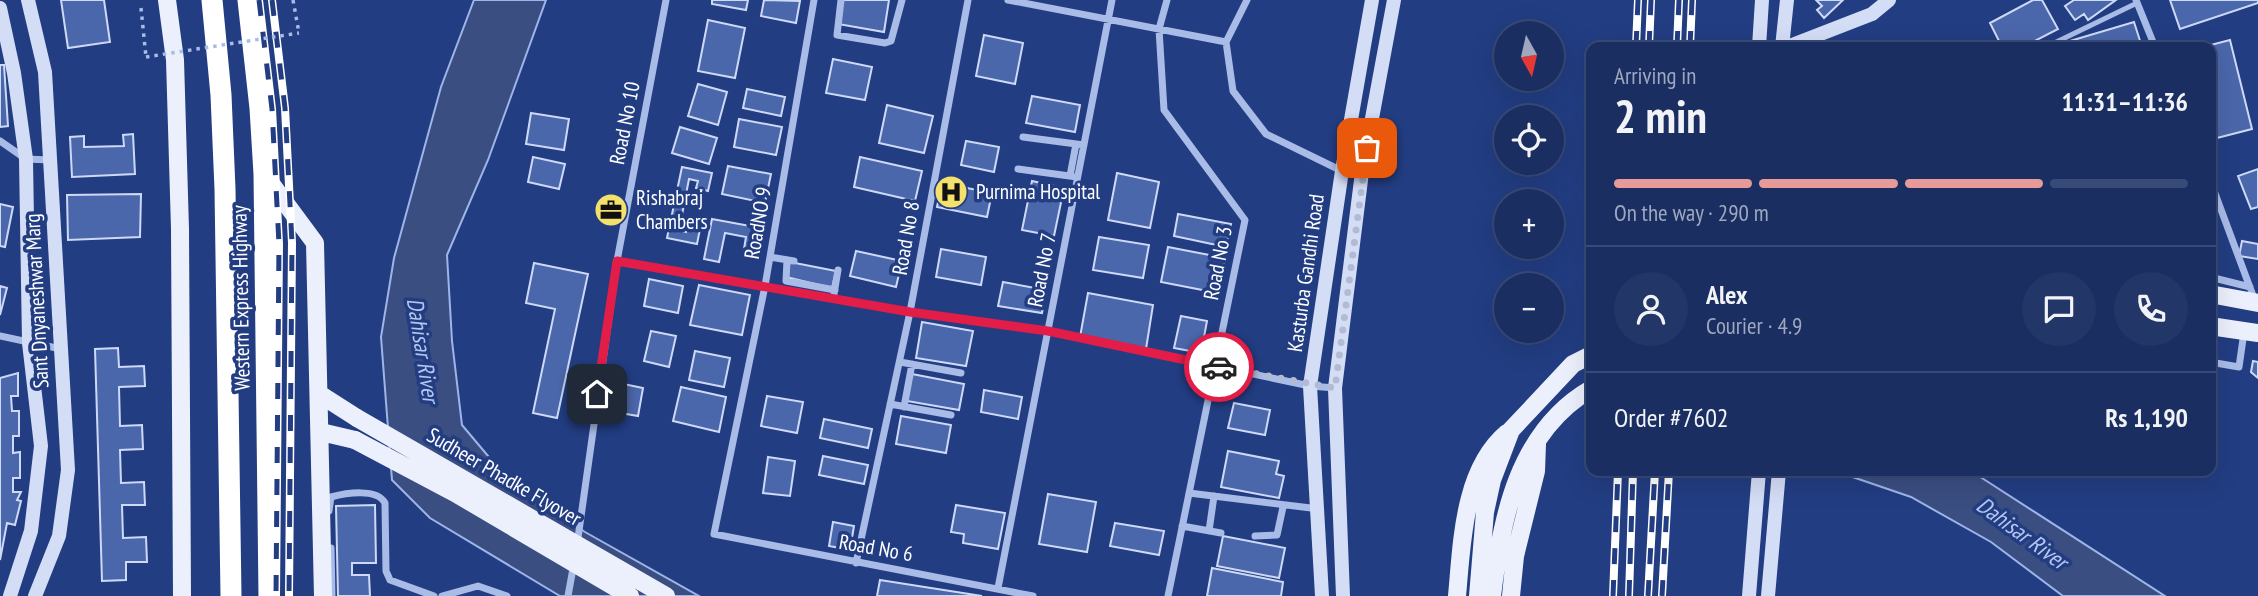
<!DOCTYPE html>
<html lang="en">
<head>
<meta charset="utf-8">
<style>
	:root { --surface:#1a2e62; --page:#233668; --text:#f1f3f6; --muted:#9fa8be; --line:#384a77; --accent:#e69b98 }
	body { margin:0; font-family:"PT Sans Narrow",sans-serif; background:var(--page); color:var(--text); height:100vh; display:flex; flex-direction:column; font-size:26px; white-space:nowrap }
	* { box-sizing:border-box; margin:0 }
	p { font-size:23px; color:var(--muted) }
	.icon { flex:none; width:38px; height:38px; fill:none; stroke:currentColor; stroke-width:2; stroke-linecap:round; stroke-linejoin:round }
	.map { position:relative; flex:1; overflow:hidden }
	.details { position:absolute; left:1586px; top:42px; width:630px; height:434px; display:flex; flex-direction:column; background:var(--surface); border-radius:14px; box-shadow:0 7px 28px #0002,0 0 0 2px var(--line) }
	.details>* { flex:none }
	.needle { width:46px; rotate:172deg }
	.buttons { position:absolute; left:1494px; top:21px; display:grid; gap:14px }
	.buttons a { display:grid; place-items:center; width:70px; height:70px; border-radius:50%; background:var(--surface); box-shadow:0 7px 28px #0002,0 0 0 2px var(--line); font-size:35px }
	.pin { position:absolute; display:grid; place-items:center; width:60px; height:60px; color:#fff; margin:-30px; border-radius:14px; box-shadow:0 4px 10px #0006 }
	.courier { position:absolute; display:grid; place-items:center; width:70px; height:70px; margin:-35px; border:5px solid #e11d48; border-radius:50%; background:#fff; color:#222; box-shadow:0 2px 9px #0007 }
	.headline em { font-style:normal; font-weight:700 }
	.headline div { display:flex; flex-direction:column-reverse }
	.headline { display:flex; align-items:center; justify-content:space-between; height:119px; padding:0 28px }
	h1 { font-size:46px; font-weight:700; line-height:52px }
	.bar { display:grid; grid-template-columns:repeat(4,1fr); gap:10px 7px; align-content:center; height:84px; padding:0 28px }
	.bar i { height:9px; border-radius:5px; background:var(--line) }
	.bar .current { background:var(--accent) }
	.bar p { grid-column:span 4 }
	.line { display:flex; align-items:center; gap:18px; padding:0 28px; border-top:2px solid var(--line) }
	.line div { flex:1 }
	.round { display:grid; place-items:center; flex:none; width:74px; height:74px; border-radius:37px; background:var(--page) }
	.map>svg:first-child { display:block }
</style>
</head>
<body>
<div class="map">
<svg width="2258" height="596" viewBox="0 0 2258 596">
	<rect width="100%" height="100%" fill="#223d82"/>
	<path fill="#3b4e81" stroke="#9db5e9" stroke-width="2" d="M474,0H546L488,160L447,255L452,341L462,425L509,481L585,532L699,596H560L430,518L392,480L381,337L394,258L441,87Z
		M1835,471H1971L2165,596H2063L1991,542L1911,497Z"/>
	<path fill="#223d82" d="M1591,341V418L1554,458L1538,509L1464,488L1490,418L1511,388Z"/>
	<path fill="#4b67ab" stroke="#cdd9f6" stroke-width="2" d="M61,0H104L110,42L68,48Z
		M712,0H748L746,10L712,4Z
		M764,0L800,1L796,23L761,16Z
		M843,0H889L884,32L838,24Z
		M1816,0H1843L1824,18L1817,10L1822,6Z
		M2033,0H2042L2058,29L2023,47H2002L1990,23Z
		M2074,0H2116L2088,20L2084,14L2075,20L2065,6Z
		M2170,0H2258V3L2180,29Z
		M708,20L745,28L735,78L698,71Z
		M2134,22L2142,47H2071L2070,41Z
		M984,35L1023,43L1015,84L976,76Z
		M2230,40L2252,129L2217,138L2210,109V47H2203Z
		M833,59L872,67L865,100L826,93Z
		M0,65H4L8,126L0,127Z
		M698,84L727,92L718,125L688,116Z
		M747,89L785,97L781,116L743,108Z
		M1032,96L1080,105L1075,132L1026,123Z
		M887,105L933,116L924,153L879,143Z
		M531,113L569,119L564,150L526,144Z
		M739,119L782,127L776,155L734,147Z
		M680,127L717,138L709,164L672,153Z
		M133,134L135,174L72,177L70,137L84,136V147L124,146L123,135Z
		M966,141L999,147L994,172L961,165Z
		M533,157L565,164L559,189L528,182Z
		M860,157L922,171L915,201L854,187Z
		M728,166L771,174L765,203L722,194Z
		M682,167L712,173L708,191L696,188L698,181L689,179L679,230L686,232L688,221L701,224L697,244L667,238Z
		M2258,169V207L2251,209L2238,176Z
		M1117,173L1159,182L1150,228L1108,220Z
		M1032,181L1064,188L1054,236L1022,230Z
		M942,183L992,193L987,217L937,207Z
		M141,194L140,237L68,240L67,195Z
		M0,204L13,207L5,247L0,246Z
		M1178,214L1231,224L1226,247L1174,236Z
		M712,219L761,228L756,252L744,249L746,237L725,233L719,262L704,259Z
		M1099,237L1149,245L1143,278L1093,270Z
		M2242,241L2258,244V259L2239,256Z
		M1168,247L1225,258L1218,293L1161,282Z
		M941,249L986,257L981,285L936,277Z
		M856,251L902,261L896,287L850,276Z
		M790,262L836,271L832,288L786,277Z
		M534,263L588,274L557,418L533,413L555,309L526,303Z
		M649,279L683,286L678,313L644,306Z
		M1003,282L1046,290L1042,313L998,306Z
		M699,285L750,295L742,335L690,325Z
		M0,286L7,288L0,315Z
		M1088,293L1153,305L1146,349L1080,337Z
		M1181,316L1207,321L1201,353L1174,348Z
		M922,322L973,331L966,366L916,358Z
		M651,331L676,336L669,367L644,361Z
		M118,348L119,367L144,366L145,386L119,387L120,426L142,425L143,449L120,450L121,483L144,482L145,505H122L123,538L146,537L147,562H126V580L102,581L95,349Z
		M695,351L730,358L724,387L689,380Z
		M2253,361L2258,362V378L2251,372Z
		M18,373V396H11L12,411H19V436H13V453L20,452V478H13V492H21L17,500L21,501L15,525L7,523L0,560V378Z
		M912,374L964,384L959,410L907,401Z
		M609,381L643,388L638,416L603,410Z
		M681,387L726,397L719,432L673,421Z
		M984,390L1022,397L1018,419L981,412Z
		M767,396L803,402L797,433L761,426Z
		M1234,403L1270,410L1265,435L1228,428Z
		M901,416L951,425L946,453L896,444Z
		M824,419L872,429L868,448L820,438Z
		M1228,451L1279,461L1276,474L1284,476L1279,498L1221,487Z
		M823,456L868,465L864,484L819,475Z
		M768,457L795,461L790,496L763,493Z
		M1048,494L1096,502L1087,552L1039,544Z
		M375,505L376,563H352V575H369L370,596H338L336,506Z
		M956,505L1005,513L998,549L963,543L964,534L951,532Z
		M833,522L854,526L850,550L829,546Z
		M1115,523L1164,531L1159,555L1110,546Z
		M1223,536L1285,548L1279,578L1217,566Z
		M1212,568L1283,582L1281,596H1207Z
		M880,580L982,596H877Z"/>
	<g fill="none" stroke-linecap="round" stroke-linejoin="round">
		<path stroke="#a9bce8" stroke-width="3.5" stroke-dasharray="3.5 5" stroke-linecap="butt" d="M293,0L299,33
			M141,8L146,57"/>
		<path stroke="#a9bce8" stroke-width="5" d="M2046,47L2137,3"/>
		<path stroke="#a9bce8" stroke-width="7" d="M814,0L765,286L714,534L1033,596
			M841,0L837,35L885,43L891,41L902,0
			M1008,0L1226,42
			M1167,0L1159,29L1164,110L1245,220L1168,596
			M1247,0L1226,42L1233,91L1266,134L1342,171L1362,172
			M2136,0L2155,47
			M1023,137L1084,145
			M0,141L26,159L50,160
			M1018,169L1077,177
			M1070,176L1076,144
			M2210,180L2255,301
			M770,257L794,261
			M787,260L786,281L835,290
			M617,261L910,312L1048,331L1310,386L1335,388
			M2210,277L2250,287
			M834,294L838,270
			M0,336L61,349
			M900,362L961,373
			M2210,362L2239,367L2244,332
			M890,404L951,415
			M904,407L912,364
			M1189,493L1319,509
			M329,511L331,497C346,493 377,488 385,503L386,571L390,580L434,596
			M1182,526L1221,533
			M1209,531L1214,496
			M1255,536L1277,535L1283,507
			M577,545L617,261L666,0
			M331,548L332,596
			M856,563L910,312L968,0
			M998,588L1112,0
			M442,596L478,586L507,596
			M568,596L574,563"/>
		<path stroke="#d4ddf6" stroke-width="14" d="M28,0L45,72L68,470L59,536L35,596
			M0,8L14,73L26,159L29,343L41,446L31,531L10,596
			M1759,47L1762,0
			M1782,47L1787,0
			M1787,47L1872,14L1889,0
			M1322,596L1310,386L1342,171L1372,0
			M1343,596L1335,388L1362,172L1394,0
			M1749,596L1759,471
			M1768,596L1779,471"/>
		<path stroke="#ecf0fd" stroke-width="18" d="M167,0L175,60L180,229L182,596
			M264,174L315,243L323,596
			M2210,294L2258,303
			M2210,326L2258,333
			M321,395L357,418
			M321,432L355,440
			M1457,596C1462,543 1463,470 1507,433
			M1478,596L1485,512L1492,480L1511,430L1573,364L1591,355
			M1492,596C1501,519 1518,431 1591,389
			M1511,596L1515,556L1536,471L1537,444"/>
		<path stroke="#fff" stroke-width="21" d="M212,0L221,95L225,189L231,596
			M248,0L260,108L264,174L269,596"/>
		<defs>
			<path id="rail" d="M259,0L272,109L279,244L276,596
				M272,0L285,108L292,243L289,596
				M1636,47L1638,0
				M1649,47L1651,0
				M1677,47L1679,0
				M1690,47L1692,0
				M1613,596L1618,471
				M1629,596L1633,471
				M1648,596L1655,471
				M1662,596L1669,471"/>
		</defs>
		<use href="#rail" stroke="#fff" stroke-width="8"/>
		<use href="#rail" stroke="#223d82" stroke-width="5" stroke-dasharray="16" stroke-linecap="butt"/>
		<path stroke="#a9bce8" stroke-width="3.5" stroke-dasharray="3.5 5" stroke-linecap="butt" d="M146,57L299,33"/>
		<path stroke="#ecf0fd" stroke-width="18" d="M357,418L666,596
			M355,440L455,493L630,596"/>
	</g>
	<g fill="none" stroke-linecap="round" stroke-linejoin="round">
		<path stroke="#b2bbd3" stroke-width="7" stroke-dasharray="0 12.6" d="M1219,367L1335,388L1367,148"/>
		<path stroke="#e11d48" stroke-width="9" d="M597,394L617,261L910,312L1048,331L1219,367"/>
	</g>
	<defs>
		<symbol id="hospital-disc" viewBox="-11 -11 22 22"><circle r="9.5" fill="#f3e16c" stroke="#223d82"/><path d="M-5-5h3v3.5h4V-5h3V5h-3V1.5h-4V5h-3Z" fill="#111"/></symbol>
		<symbol id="office-disc" viewBox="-11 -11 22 22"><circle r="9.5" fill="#f3e16c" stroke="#223d82"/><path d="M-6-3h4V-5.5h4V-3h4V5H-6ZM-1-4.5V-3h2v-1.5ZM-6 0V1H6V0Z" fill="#111"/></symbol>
	</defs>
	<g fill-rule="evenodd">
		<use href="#hospital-disc" x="932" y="173" width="38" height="38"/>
		<use href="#office-disc" x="592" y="191" width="38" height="38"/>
	</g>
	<g text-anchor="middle" stroke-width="7" stroke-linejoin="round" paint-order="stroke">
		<g font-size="21" fill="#fff" stroke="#223d82">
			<text transform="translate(625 123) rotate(-79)" y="7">Road No 10</text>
			<text transform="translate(758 223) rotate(-80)" y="7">RoadNO 9</text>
			<text transform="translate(906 238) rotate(-80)" y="7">Road No 8</text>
			<text transform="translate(1218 263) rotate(-79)" y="7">Road No 3</text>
			<text transform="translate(1042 270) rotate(-79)" y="7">Road No 7</text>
			<text transform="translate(1306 273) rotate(-82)" y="7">Kasturba Gandhi Road</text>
			<text transform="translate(241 298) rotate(-91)" y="7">Western Express Highway</text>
			<text transform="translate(37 301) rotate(-93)" y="7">Sant Dnyaneshwar Marg</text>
			<text transform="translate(504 477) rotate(30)" y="7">Sudheer Phadke Flyover</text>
			<text transform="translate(876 548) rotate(10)" y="7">Road No 6</text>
		</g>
		<g font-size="21" fill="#fff" stroke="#223d82" text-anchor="start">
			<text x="976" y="199">Purnima Hospital</text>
			<text x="636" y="205">Rishabraj<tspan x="636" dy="24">Chambers</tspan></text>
		</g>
		<g font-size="23" font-style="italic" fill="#b5c7ef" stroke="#223d82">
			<text transform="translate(423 350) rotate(81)" y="8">Dahisar River</text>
			<text transform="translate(2022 533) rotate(36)" y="8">Dahisar River</text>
		</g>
	</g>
</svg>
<div class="buttons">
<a><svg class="needle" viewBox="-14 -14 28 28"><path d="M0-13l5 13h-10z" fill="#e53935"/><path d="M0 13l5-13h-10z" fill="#9fa8be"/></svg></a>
<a><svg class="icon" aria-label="locate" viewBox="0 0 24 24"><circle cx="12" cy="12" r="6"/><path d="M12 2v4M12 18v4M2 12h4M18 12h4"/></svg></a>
<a>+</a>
<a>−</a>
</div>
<div class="pin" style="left:1367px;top:148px;background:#ea580c"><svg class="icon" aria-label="bag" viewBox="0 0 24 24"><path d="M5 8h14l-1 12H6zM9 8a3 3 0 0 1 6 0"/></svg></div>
<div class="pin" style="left:597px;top:394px;background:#1f2937"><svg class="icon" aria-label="home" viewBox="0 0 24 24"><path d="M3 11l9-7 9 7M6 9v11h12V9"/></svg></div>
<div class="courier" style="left:1219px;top:367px"><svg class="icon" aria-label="car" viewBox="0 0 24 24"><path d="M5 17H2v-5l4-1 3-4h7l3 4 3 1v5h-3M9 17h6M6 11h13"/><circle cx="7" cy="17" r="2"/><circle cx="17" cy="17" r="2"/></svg></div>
<section class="details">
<div class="headline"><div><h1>2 min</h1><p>Arriving in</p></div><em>11:31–11:36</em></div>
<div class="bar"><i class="current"></i><i class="current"></i><i class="current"></i><i></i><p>On the way · 290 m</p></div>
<div class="line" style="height:126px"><a class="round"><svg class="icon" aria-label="person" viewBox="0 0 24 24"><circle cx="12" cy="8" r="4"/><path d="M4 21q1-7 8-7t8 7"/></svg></a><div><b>Alex</b><p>Courier · 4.9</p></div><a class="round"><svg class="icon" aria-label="chat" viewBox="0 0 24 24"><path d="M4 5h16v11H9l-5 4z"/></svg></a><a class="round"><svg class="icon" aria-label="phone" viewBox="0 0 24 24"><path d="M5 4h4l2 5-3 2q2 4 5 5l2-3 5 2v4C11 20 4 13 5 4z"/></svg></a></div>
<div class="line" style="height:91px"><div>Order #7602</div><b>Rs 1,190</b></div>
</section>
</div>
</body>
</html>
